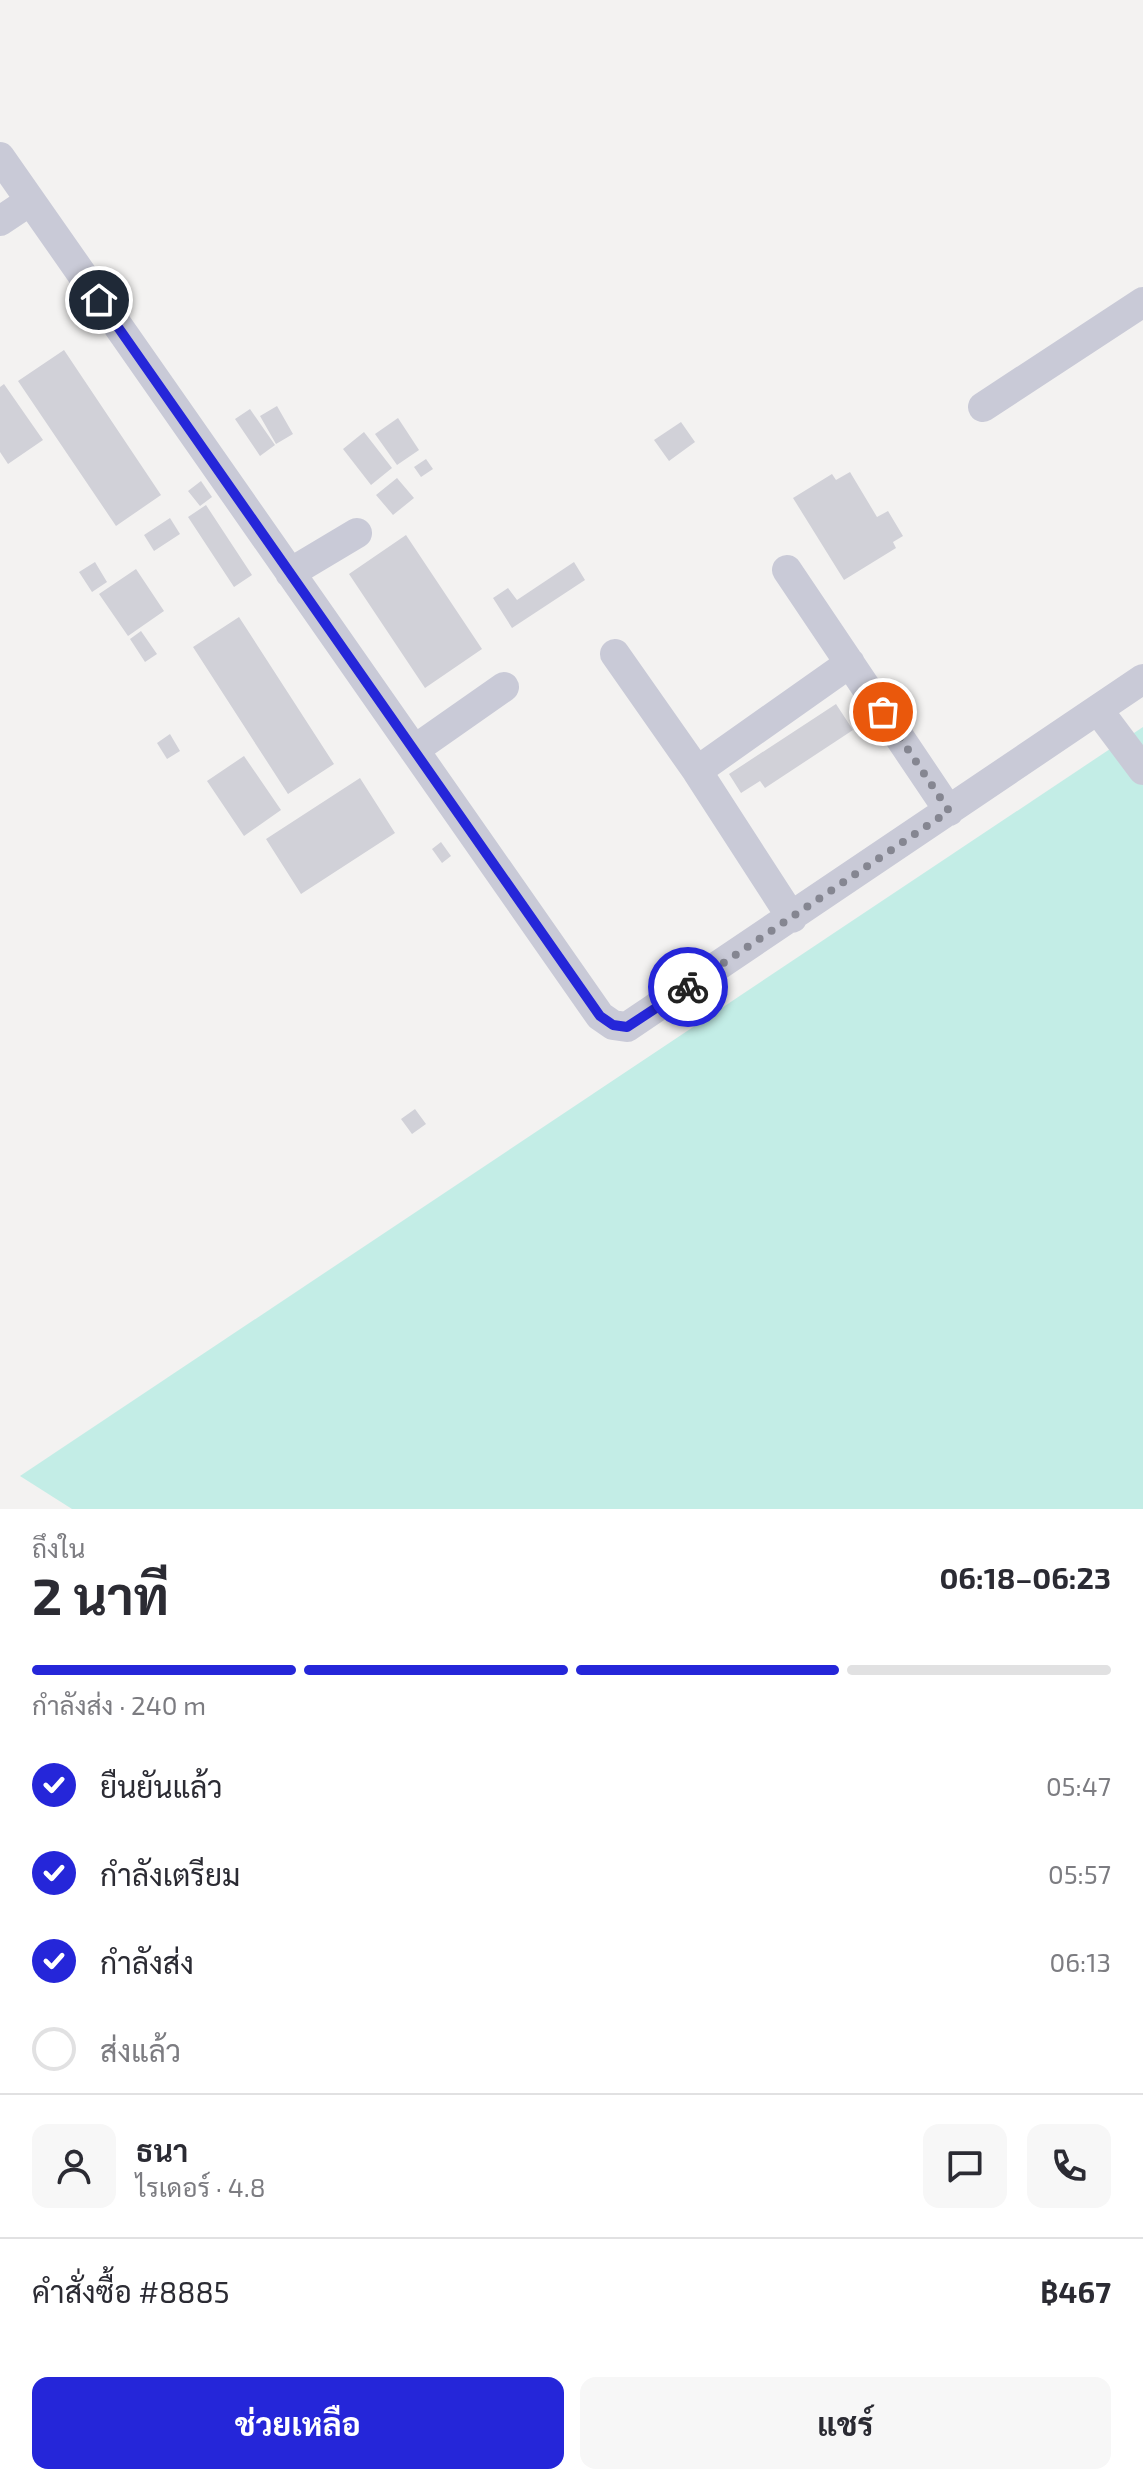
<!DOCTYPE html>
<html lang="th">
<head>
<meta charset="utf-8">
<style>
	:root { --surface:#fff; --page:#f7f7f7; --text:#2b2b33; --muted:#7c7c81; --line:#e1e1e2; --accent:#2526d9 }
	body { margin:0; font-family:"Exo 2",Sarabun,sans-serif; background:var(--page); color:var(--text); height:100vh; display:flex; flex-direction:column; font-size:30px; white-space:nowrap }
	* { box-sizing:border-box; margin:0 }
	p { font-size:26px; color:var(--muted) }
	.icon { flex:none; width:44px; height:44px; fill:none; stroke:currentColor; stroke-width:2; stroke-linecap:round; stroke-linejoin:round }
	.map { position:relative; height:1509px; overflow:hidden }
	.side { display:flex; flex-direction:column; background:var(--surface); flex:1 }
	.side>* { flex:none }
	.pin { position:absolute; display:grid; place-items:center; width:68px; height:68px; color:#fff; margin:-34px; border:4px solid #fff; border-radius:50%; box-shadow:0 2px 8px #0007 }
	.courier { position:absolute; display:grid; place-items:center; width:80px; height:80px; margin:-40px; border:6px solid #2526d9; border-radius:50%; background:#fff; color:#222; box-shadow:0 2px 10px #0007 }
	.summary em { font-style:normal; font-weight:700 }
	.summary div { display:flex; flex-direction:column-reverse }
	.summary { display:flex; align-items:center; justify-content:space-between; height:136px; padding:0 32px }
	h1 { font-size:52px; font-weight:700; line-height:60px }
	.bar { display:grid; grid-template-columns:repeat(4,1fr); gap:12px 8px; align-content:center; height:96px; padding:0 32px }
	.bar i { height:10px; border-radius:6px; background:var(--line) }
	.bar .current { background:var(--accent) }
	.bar p { grid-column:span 4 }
	.line { display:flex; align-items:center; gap:20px; padding:0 32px; border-top:2px solid var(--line) }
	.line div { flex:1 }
	.round { display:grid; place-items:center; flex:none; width:84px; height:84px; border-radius:16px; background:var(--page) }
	ol { padding:0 32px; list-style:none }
	li { display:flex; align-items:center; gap:24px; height:88px }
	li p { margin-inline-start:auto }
	li .icon { padding:8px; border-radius:50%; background:var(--accent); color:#fff; stroke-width:4 }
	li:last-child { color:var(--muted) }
	li i { width:44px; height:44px; border:4px solid var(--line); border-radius:50% }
	.button { display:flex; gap:16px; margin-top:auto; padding:16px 32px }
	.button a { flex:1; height:92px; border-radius:16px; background:var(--accent); color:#fff; font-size:32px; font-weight:700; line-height:92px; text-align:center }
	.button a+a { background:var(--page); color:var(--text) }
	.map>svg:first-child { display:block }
</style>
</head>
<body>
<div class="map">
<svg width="1143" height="1509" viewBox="0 0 1143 1509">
	<rect width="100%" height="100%" fill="#f3f2f1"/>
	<path fill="#c3ede6" d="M1143,727V1509H72L20,1476Z"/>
	<path fill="#d1d1d8" d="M64,350L161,495L116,526L18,381Z
		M4,384L43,440L8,464L0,452V387Z
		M277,406L293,434L276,444L260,416Z
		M250,409L275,445L260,456L235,419Z
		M398,418L419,450L397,465L375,434Z
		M681,422L695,442L669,461L654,440Z
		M364,432L392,468L371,485L343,449Z
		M426,459L433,469L421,477L414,467Z
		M850,472L877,517L888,511L903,536L893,542L896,548L844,580L793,498L832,474L836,480Z
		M397,478L414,498L393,515L376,495Z
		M201,481L212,497L200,506L188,491Z
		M206,505L252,575L234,587L188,517Z
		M170,518L180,534L154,551L144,535Z
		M406,535L482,649L425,688L349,574Z
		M95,562L107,582L92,592L79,572Z
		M574,562L585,580L512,628L493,598L508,588L517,600Z
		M136,569L164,611L128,636L99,594Z
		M239,617L334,764L288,794L193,647Z
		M141,631L157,654L145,662L130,639Z
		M836,704L853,730L765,788L760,781L741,793L729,774Z
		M170,734L180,751L167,759L157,743Z
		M244,756L281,810L244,836L207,781Z
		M360,778L395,833L301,894L266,839Z
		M441,842L451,856L442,863L432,849Z
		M415,1109L426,1124L412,1134L401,1119Z"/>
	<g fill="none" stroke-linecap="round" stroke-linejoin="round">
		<path stroke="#c9cad7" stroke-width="30" d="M0,157L600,1016L613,1025L627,1027L1143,679
			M0,221L30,201
			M983,407L1143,302
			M787,570L949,811
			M290,573L357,533
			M615,654L697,771L792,918
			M1098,710L1143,770
			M414,750L504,687
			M697,771L850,663"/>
	</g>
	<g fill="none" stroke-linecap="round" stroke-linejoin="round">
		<path stroke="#858691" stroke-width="8" stroke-dasharray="0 14.4" d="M688,987L949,811L883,712"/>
		<path stroke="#2526d9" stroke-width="10" d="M99,300L600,1016L613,1025L627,1027L688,987"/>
	</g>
</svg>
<div class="pin" style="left:883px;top:712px;background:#ea580c"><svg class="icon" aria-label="bag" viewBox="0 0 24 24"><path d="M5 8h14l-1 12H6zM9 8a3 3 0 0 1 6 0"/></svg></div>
<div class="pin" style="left:99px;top:300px;background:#1f2937"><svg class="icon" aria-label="home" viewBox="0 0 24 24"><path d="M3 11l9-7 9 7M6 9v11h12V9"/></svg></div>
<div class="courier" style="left:688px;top:987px"><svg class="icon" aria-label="bike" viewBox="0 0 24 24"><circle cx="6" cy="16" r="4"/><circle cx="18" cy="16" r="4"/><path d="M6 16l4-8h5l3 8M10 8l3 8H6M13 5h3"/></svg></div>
</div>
<section class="side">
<div class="summary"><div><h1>2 นาที</h1><p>ถึงใน</p></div><em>06:18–06:23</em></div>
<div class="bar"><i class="current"></i><i class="current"></i><i class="current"></i><i></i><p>กำลังส่ง · 240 m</p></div>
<ol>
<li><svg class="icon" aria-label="check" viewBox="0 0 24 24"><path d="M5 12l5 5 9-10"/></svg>ยืนยันแล้ว<p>05:47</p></li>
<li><svg class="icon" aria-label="check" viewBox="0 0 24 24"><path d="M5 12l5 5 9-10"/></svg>กำลังเตรียม<p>05:57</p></li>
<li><svg class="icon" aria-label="check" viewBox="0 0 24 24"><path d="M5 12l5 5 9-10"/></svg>กำลังส่ง<p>06:13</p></li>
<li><i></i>ส่งแล้ว</li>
</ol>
<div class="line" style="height:144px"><a class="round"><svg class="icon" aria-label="person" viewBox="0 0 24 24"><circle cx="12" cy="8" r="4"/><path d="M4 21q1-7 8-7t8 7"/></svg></a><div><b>ธนา</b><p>ไรเดอร์ · 4.8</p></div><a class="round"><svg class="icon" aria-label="chat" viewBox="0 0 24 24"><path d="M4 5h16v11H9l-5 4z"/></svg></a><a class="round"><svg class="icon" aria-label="phone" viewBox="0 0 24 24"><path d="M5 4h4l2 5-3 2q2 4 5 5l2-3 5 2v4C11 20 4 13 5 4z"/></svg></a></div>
<div class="line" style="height:104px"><div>คำสั่งซื้อ #8885</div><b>฿467</b></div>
<div class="button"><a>ช่วยเหลือ</a><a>แชร์</a></div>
</section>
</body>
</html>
